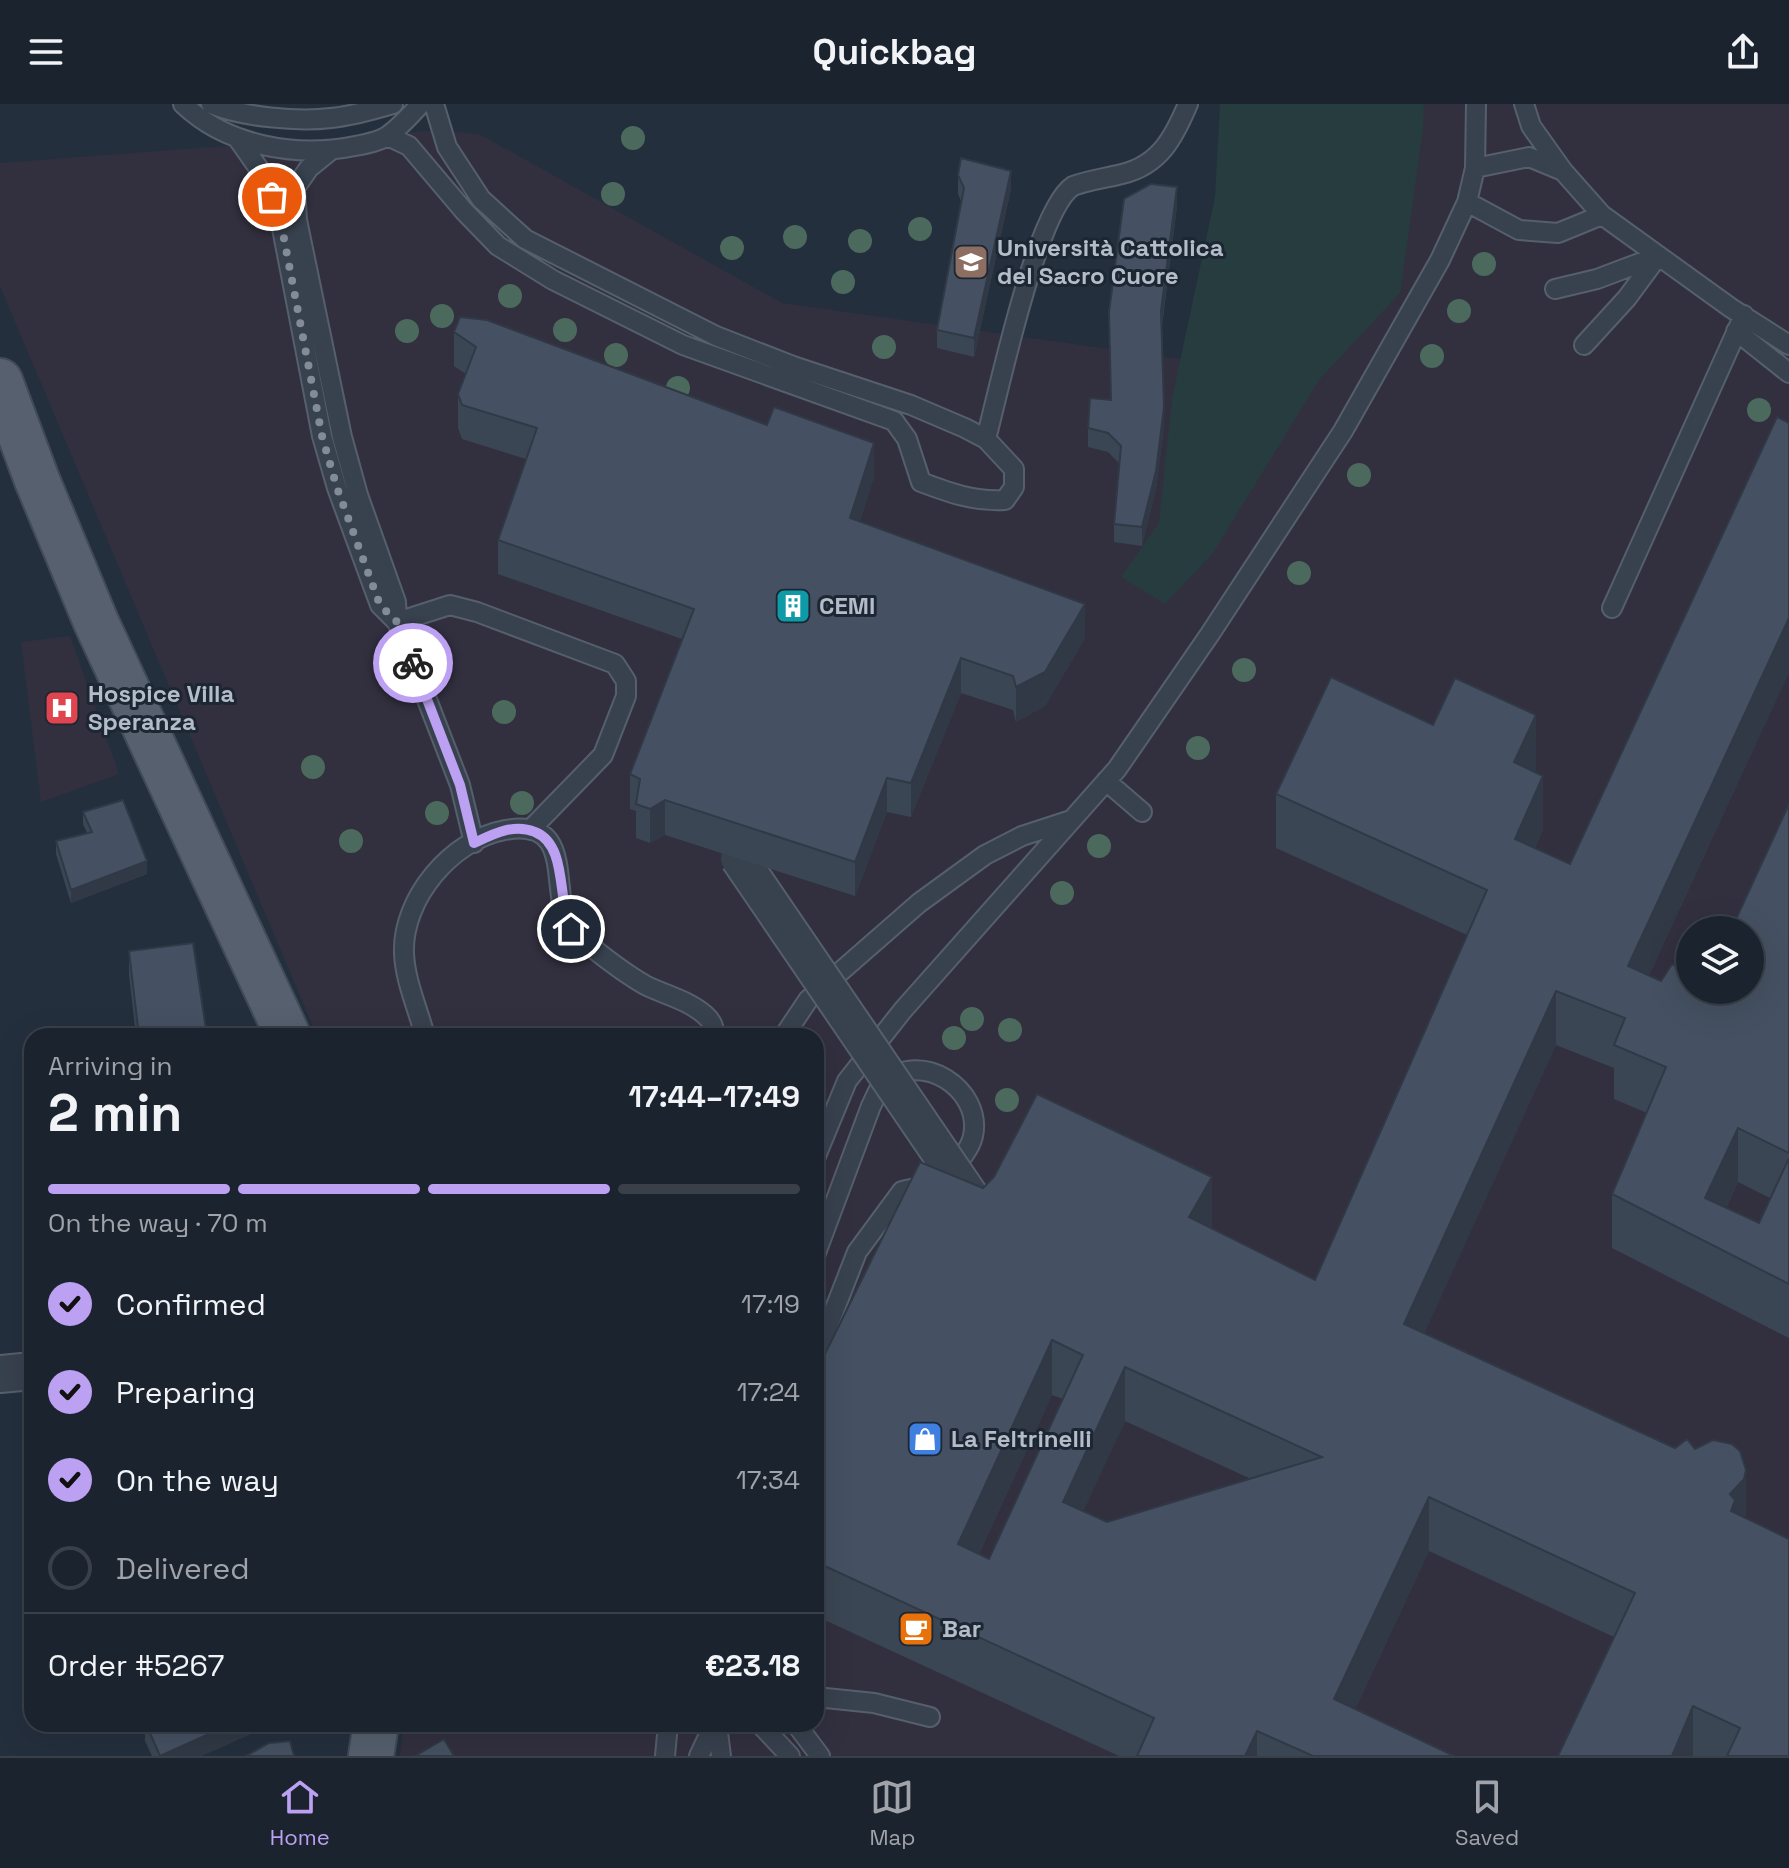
<!DOCTYPE html>
<html lang="en">
<head>
<meta charset="utf-8">
<style>
	:root { --surface:#1b232e; --page:#282f3a; --text:#f1f3f6; --muted:#a0a4aa; --line:#39404a; --accent:#bca0f2 }
	body { margin:0; font-family:"Space Grotesk",sans-serif; background:var(--page); color:var(--text); height:100vh; display:flex; flex-direction:column; font-size:30px; white-space:nowrap }
	* { box-sizing:border-box; margin:0 }
	p { font-size:26px; color:var(--muted) }
	.icon { flex:none; width:44px; height:44px; fill:none; stroke:currentColor; stroke-width:2; stroke-linecap:round; stroke-linejoin:round }
	.map { position:relative; flex:1; overflow:hidden }
	.sheet { position:absolute; left:24px; top:924px; width:800px; height:704px; display:flex; flex-direction:column; background:var(--surface); border-radius:24px; box-shadow:0 8px 32px #0002,0 0 0 2px var(--line) }
	.sheet>* { flex:none }
	.buttons { position:absolute; left:1676px; top:812px; display:grid; gap:16px }
	.buttons a { display:grid; place-items:center; width:88px; height:88px; border-radius:50%; background:var(--surface); box-shadow:0 8px 32px #0002,0 0 0 2px var(--line); font-size:40px }
	.pin { position:absolute; display:grid; place-items:center; width:68px; height:68px; color:#fff; margin:-34px; border:4px solid #fff; border-radius:50%; box-shadow:0 2px 8px #0007 }
	.courier { position:absolute; display:grid; place-items:center; width:80px; height:80px; margin:-40px; border:6px solid #bca0f2; border-radius:50%; background:#fff; color:#222; box-shadow:0 2px 10px #0007 }
	.head em { font-style:normal; font-weight:700 }
	.head div { display:flex; flex-direction:column-reverse }
	.head { display:flex; align-items:center; justify-content:space-between; height:136px; padding:0 24px }
	h1 { font-size:52px; font-weight:700; line-height:60px }
	.bar { display:grid; grid-template-columns:repeat(4,1fr); gap:12px 8px; align-content:center; height:96px; padding:0 24px }
	.bar i { height:10px; border-radius:6px; background:var(--line) }
	.bar .selected { background:var(--accent) }
	.bar p { grid-column:span 4 }
	.line { display:flex; align-items:center; gap:20px; padding:0 24px; border-top:2px solid var(--line) }
	.line div { flex:1 }
	ol { padding:0 24px; list-style:none }
	li { display:flex; align-items:center; gap:24px; height:88px }
	li p { margin-inline-start:auto }
	li .icon { padding:8px; border-radius:50%; background:var(--accent); color:#111; stroke-width:4 }
	li:last-child { color:var(--muted) }
	li i { width:44px; height:44px; border:4px solid var(--line); border-radius:50% }
	header { display:flex; justify-content:space-between; align-items:center; height:104px; padding:0 24px; background:var(--surface); font-size:36px; font-weight:700 }
	.dock { display:flex; justify-content:space-around; align-items:center; height:112px; border-top:2px solid var(--line); background:var(--surface); font-size:22px; color:var(--muted) }
	.dock a { display:grid; justify-items:center; gap:4px }
	.dock .selected { color:var(--accent) }
	.map>svg:first-child { display:block }
</style>
</head>
<body>
<header><svg class="icon" aria-label="menu" viewBox="0 0 24 24"><path d="M4 6h16M4 12h16M4 18h16"/></svg>Quickbag<svg class="icon" aria-label="share" viewBox="0 0 24 24"><path d="M12 15V3M7 8l5-5 5 5M5 13v7h14v-7"/></svg></header>
<div class="map">
<svg width="1789" height="1652" viewBox="0 0 1789 1652">
	<rect width="100%" height="100%" fill="#242f3e"/>
	<path fill="#32303f" fill-rule="evenodd" d="M1293,0H1789V1652H400L404,1620H816V932H317L0,182V59L441,26L481,31L782,199L1180,255L1296,60ZM1690,826H1750V886H1690Z
		M70,532L119,670L41,698L21,538Z"/>
	<path fill="#263c3f" d="M1220,0H1424L1423,25L1400,189L1319,276L1213,449L1165,500L1121,473L1159,419L1172,295L1215,93Z"/>
	<g fill="none" stroke-linecap="round" stroke-linejoin="round">
		<defs>
			<path id="lane" d="M183,0C227,42 296,54 355,42C366,40 382,37 390,30C401,22 411,10 421,0
				M211,0C242,13 298,18 331,14C352,12 373,6 393,0
				M1524,0L1531,22L1563,67
				M388,32L409,42L464,107L498,142L553,176L683,241L894,317L907,335L921,378C950,389 975,398 1005,396L1014,383V365L986,335L965,324L911,301L793,262L716,232L525,135L481,95L447,43L434,0
				M238,35L264,72L280,114L322,332L337,384L380,501L397,518
				M330,47L309,64L295,84L297,116L342,333L358,391L396,498L397,518L460,681L474,739
				M1475,64L1476,0
				M1467,98L1519,126L1558,129L1602,111
				M1555,185L1597,175L1658,152
				M1736,227L1789,269
				M1584,241L1627,194L1658,152
				M986,335C999,286 1037,105 1073,82C1089,76 1106,74 1122,70C1160,61 1174,33 1188,0
				M1612,504L1744,211
				M397,518L450,501L477,508L615,560L626,577V592L603,651L530,726
				M1106,677L1142,708
				M425,932C418,905 405,877 404,849C402,795 451,736 505,726C583,712 543,801 576,830C598,849 621,867 645,881C665,891 688,896 705,911C712,917 714,923 715,932
				M784,932L808,896L919,799L985,751L1022,732L1071,716
				M816,1052L847,977L903,906L1117,665L1210,530L1343,327L1440,156L1467,98L1475,64L1529,53L1563,67L1602,111L1731,204L1789,241
				M816,1149L871,1002C875,995 877,986 883,980C920,944 983,985 973,1032C970,1046 958,1058 949,1068
				M816,1253L857,1148L902,1087L929,1081
				M816,1593L874,1599L930,1613
				M717,1620L721,1652
				M760,1620L790,1652
				M796,1620L820,1652
				M665,1652L668,1620
				M699,1652L714,1620"/>
			<path id="street" d="M0,1270L32,1267"/>
			<path id="primary" d="M0,277L37,376L96,518L288,932
				M371,1652L376,1620"/>
		</defs>
		<use href="#lane" stroke="#565f6c" stroke-width="22"/>
		<use href="#street" stroke="#565f6c" stroke-width="40"/>
		<use href="#primary" stroke="#414a57" stroke-width="48"/>
		<use href="#lane" stroke="#38414e" stroke-width="18"/>
		<use href="#street" stroke="#38414e" stroke-width="36"/>
		<use href="#primary" stroke="#56606e" stroke-width="44"/>
		<defs>
			<path id="street-bridge" d="M739,754L984,1113"/>
		</defs>
		<use href="#street-bridge" stroke="#565f6c" stroke-width="40" stroke-linecap="butt"/>
		<use href="#street-bridge" stroke="#38414e" stroke-width="36"/>
	</g>
	<g fill="#4b6a5d">
		<circle cx="633" cy="34" r="12"/>
		<circle cx="613" cy="90" r="12"/>
		<circle cx="920" cy="125" r="12"/>
		<circle cx="795" cy="133" r="12"/>
		<circle cx="860" cy="137" r="12"/>
		<circle cx="732" cy="144" r="12"/>
		<circle cx="1484" cy="160" r="12"/>
		<circle cx="843" cy="178" r="12"/>
		<circle cx="510" cy="192" r="12"/>
		<circle cx="1459" cy="207" r="12"/>
		<circle cx="442" cy="212" r="12"/>
		<circle cx="565" cy="226" r="12"/>
		<circle cx="407" cy="227" r="12"/>
		<circle cx="884" cy="243" r="12"/>
		<circle cx="616" cy="251" r="12"/>
		<circle cx="1432" cy="252" r="12"/>
		<circle cx="678" cy="284" r="12"/>
		<circle cx="1759" cy="306" r="12"/>
		<circle cx="1359" cy="371" r="12"/>
		<circle cx="1299" cy="469" r="12"/>
		<circle cx="1244" cy="566" r="12"/>
		<circle cx="504" cy="608" r="12"/>
		<circle cx="1198" cy="644" r="12"/>
		<circle cx="313" cy="663" r="12"/>
		<circle cx="522" cy="699" r="12"/>
		<circle cx="437" cy="709" r="12"/>
		<circle cx="351" cy="737" r="12"/>
		<circle cx="1099" cy="742" r="12"/>
		<circle cx="1062" cy="789" r="12"/>
		<circle cx="972" cy="915" r="12"/>
		<circle cx="1010" cy="926" r="12"/>
		<circle cx="954" cy="934" r="12"/>
		<circle cx="1007" cy="996" r="12"/>
	</g>
	<path fill="#3b4654" fill-rule="evenodd" d="M958,71L1011,85L974,253L937,244V226L961,97L958,90Z
		M1177,102L1162,222L1164,322L1156,385L1142,442L1114,438V420L1119,359L1108,348L1088,343V324L1110,296Z
		M454,228L874,373L860,417L1085,534L1045,602L1016,618L1013,606L961,589L911,713L887,708L855,792L665,731L650,739L636,734V707L630,705V670L682,535L498,470V436L526,355L462,335L458,324V290L466,270L454,262Z
		M1789,319V568L1649,871L1661,877L1690,886H1750L1789,700V1234L1612,1144V1090L1647,1009L1614,995V964L1556,941L1424,1229L1746,1414L1789,1652H1558L1614,1533L1429,1447L1355,1605L1454,1652H1119L816,1512V1268L983,1084L1212,1125L1315,1176L1467,831L1276,744V690L1433,621L1536,665L1534,668L1543,726L1535,744L1570,760ZM1738,1078L1770,1094L1759,1119L1726,1104ZM1052,1291L1063,1295L989,1455L979,1450ZM1125,1317L1251,1375L1107,1418L1083,1407Z
		M83,708L147,770L71,799L56,750V737L87,729L83,720Z
		M129,847L207,932H136L129,871Z
		M145,1620H273L201,1652H152L145,1637Z"/>
	<path fill="#303945" d="M1011,67V85L974,253V234Z
		M1177,83V102L1161,226V207Z
		M1164,303V322L1156,385L1142,442V423Z
		M874,339V373L850,448V414Z
		M1085,500V534L1045,602L1016,618V583Z
		M1789,514V568L1628,916V862Z
		M961,554V589L911,713V679Z
		M1536,611V665L1514,712V658Z
		M1543,672V726L1515,789V735Z
		M887,674V708L855,792V758Z
		M665,696V731L650,739V705Z
		M147,757V770L71,799V786Z
		M1556,887V941L1404,1274V1220Z
		M1738,1024V1078L1709,1139L1705,1094Z
		M1212,1073V1127L1189,1113Z
		M1052,1236V1291L958,1495V1440Z
		M1125,1263V1317L1063,1452V1398Z
		M1746,1366V1420L1735,1450L1730,1390Z
		M1429,1393V1447L1334,1649V1595Z
		M1693,1602V1652H1672Z
		M231,1620H273L201,1652H160Z
		M1257,1627V1652H1245Z"/>
	<path fill="#455162" stroke="#303945" stroke-width="2" fill-rule="evenodd" d="M961,54L1011,67L974,234L937,226L964,84L958,71Z
		M1151,80L1177,83L1161,207L1164,303L1156,367L1142,423L1114,420L1121,342L1108,329L1088,324L1090,294L1111,296L1109,208L1124,95Z
		M460,213L487,216L767,321L774,303L874,339L850,414L1085,500L1045,568L1016,583L1013,572L961,554L911,679L887,674L855,758L665,696L650,705L636,700L640,675L630,670L694,505L498,436L537,324L462,301L458,290L476,243L454,228Z
		M1777,313L1789,319V514L1628,862L1661,877L1672,860L1690,869V886H1750V826H1731L1789,700V1049L1738,1024L1705,1094L1759,1119L1789,1054V1180L1612,1090L1666,963L1614,941L1625,914L1556,887L1404,1220L1675,1344L1687,1335L1695,1345L1713,1336L1732,1340L1740,1347L1746,1366L1744,1375L1730,1390L1735,1396L1731,1407L1789,1435V1652H1727L1740,1624L1693,1602L1672,1652H1558L1635,1489L1429,1393L1334,1595L1454,1652H1313L1257,1627L1245,1652H1137L1154,1614L816,1458V1268L920,1058L983,1084L994,1073L1037,990L1212,1073L1189,1113L1315,1176L1487,786L1276,690L1331,573L1433,621L1455,574L1536,611L1514,658L1543,672L1515,735L1570,760ZM1052,1236L1083,1251L989,1455L958,1440ZM1125,1263L1322,1353L1107,1418L1063,1398Z
		M123,696L147,757L71,786L56,737L92,728L83,708Z
		M193,839L207,932H139L129,847Z
		M146,1620H231L160,1652Z
		M444,1635L454,1652H415Z
		M290,1637L294,1652H246L269,1639Z"/>
	<g fill="none" stroke-linecap="round" stroke-linejoin="round">
		<path stroke="#828b98" stroke-width="8" stroke-dasharray="0 14.4" d="M272,93L280,114L322,332L337,384L380,501L397,518L413,559"/>
		<path stroke="#bca0f2" stroke-width="10" d="M413,559L460,681L474,739C493,730 514,719 535,728C568,741 557,797 571,825"/>
	</g>
	<defs>
		<symbol id="university-square" viewBox="-11 -11 22 22"><rect x="-9" y="-9" width="18" height="18" rx="4" fill="#8d6e63" stroke="#1d2633"/><path d="M0-5L7-2L0 1L-7-2ZM-4 1L0 2.5L4 1V4Q0 6-4 4Z" fill="#fff"/></symbol>
		<symbol id="building-square" viewBox="-11 -11 22 22"><rect x="-9" y="-9" width="18" height="18" rx="4" fill="#0f9aa8" stroke="#1d2633"/><path d="M-4-6H4V6H1V3H-1V6H-4ZM-2.5-4.3h1.7v1.8h-1.7ZM.8-4.3h1.7v1.8H.8ZM-2.5-1h1.7V.8h-1.7ZM.8-1h1.7V.8H.8Z" fill="#fff"/></symbol>
		<symbol id="hospital-square" viewBox="-11 -11 22 22"><rect x="-9" y="-9" width="18" height="18" rx="4" fill="#e0444e" stroke="#1d2633"/><path d="M-5-5h3v3.5h4V-5h3V5h-3V1.5h-4V5h-3Z" fill="#fff"/></symbol>
		<symbol id="shop-square" viewBox="-11 -11 22 22"><rect x="-9" y="-9" width="18" height="18" rx="4" fill="#3f7fe0" stroke="#1d2633"/><path d="M-5-2.5h2.3a2.7 3.5 0 0 1 5.4 0H5L5.5 6h-11ZM-1.5-2.5h3a1.5 2.3 0 0 0-3 0Z" fill="#fff"/></symbol>
		<symbol id="cafe-square" viewBox="-11 -11 22 22"><rect x="-9" y="-9" width="18" height="18" rx="4" fill="#e8710a" stroke="#1d2633"/><path d="M-5.5-4.5H6V0H3Q3 3.5 0 3.5H-2.5Q-5.5 3.5-5.5 0ZM3-3.2v2h1.7v-2ZM-6 4.5H4V6H-6Z" fill="#fff"/></symbol>
	</defs>
	<g fill-rule="evenodd">
		<use href="#university-square" x="951" y="138" width="40" height="40"/>
		<use href="#building-square" x="773" y="482" width="40" height="40"/>
		<use href="#hospital-square" x="42" y="584" width="40" height="40"/>
		<use href="#shop-square" x="905" y="1315" width="40" height="40"/>
		<use href="#cafe-square" x="896" y="1505" width="40" height="40"/>
	</g>
	<g text-anchor="middle" stroke-width="6" stroke-linejoin="round" paint-order="stroke">
		<g font-size="24" font-weight="bold" fill="#b4bcc9" stroke="#1d2633" text-anchor="start">
			<text x="997" y="152">Università Cattolica<tspan x="997" dy="28">del Sacro Cuore</tspan></text>
			<text x="819" y="510">CEMI</text>
			<text x="88" y="598">Hospice Villa<tspan x="88" dy="28">Speranza</tspan></text>
			<text x="951" y="1343">La Feltrinelli</text>
			<text x="942" y="1533">Bar</text>
		</g>
	</g>
</svg>
<div class="buttons">
<a><svg class="icon" aria-label="layers" viewBox="0 0 24 24"><path d="M12 4l9 5-9 5-9-5zM3 14l9 5 9-5"/></svg></a>
</div>
<div class="pin" style="left:272px;top:93px;background:#ea580c"><svg class="icon" aria-label="bag" viewBox="0 0 24 24"><path d="M5 8h14l-1 12H6zM9 8a3 3 0 0 1 6 0"/></svg></div>
<div class="pin" style="left:571px;top:825px;background:#1f2937"><svg class="icon" aria-label="home" viewBox="0 0 24 24"><path d="M3 11l9-7 9 7M6 9v11h12V9"/></svg></div>
<div class="courier" style="left:413px;top:559px"><svg class="icon" aria-label="bike" viewBox="0 0 24 24"><circle cx="6" cy="16" r="4"/><circle cx="18" cy="16" r="4"/><path d="M6 16l4-8h5l3 8M10 8l3 8H6M13 5h3"/></svg></div>
<section class="sheet">
<div class="head"><div><h1>2 min</h1><p>Arriving in</p></div><em>17:44–17:49</em></div>
<div class="bar"><i class="selected"></i><i class="selected"></i><i class="selected"></i><i></i><p>On the way · 70 m</p></div>
<ol>
<li><svg class="icon" aria-label="check" viewBox="0 0 24 24"><path d="M5 12l5 5 9-10"/></svg>Confirmed<p>17:19</p></li>
<li><svg class="icon" aria-label="check" viewBox="0 0 24 24"><path d="M5 12l5 5 9-10"/></svg>Preparing<p>17:24</p></li>
<li><svg class="icon" aria-label="check" viewBox="0 0 24 24"><path d="M5 12l5 5 9-10"/></svg>On the way<p>17:34</p></li>
<li><i></i>Delivered</li>
</ol>
<div class="line" style="height:104px"><div>Order #5267</div><b>€23.18</b></div>
</section>
</div>
<nav class="dock">
<a class="selected"><svg class="icon" aria-label="home" viewBox="0 0 24 24"><path d="M3 11l9-7 9 7M6 9v11h12V9"/></svg>Home</a>
<a><svg class="icon" aria-label="map" viewBox="0 0 24 24"><path d="M3 6l6-2 6 2 6-2v14l-6 2-6-2-6 2zM9 4v14M15 6v14"/></svg>Map</a>
<a><svg class="icon" aria-label="saved" viewBox="0 0 24 24"><path d="M7 4h10v16l-5-4-5 4z"/></svg>Saved</a>
</nav>
</body>
</html>
